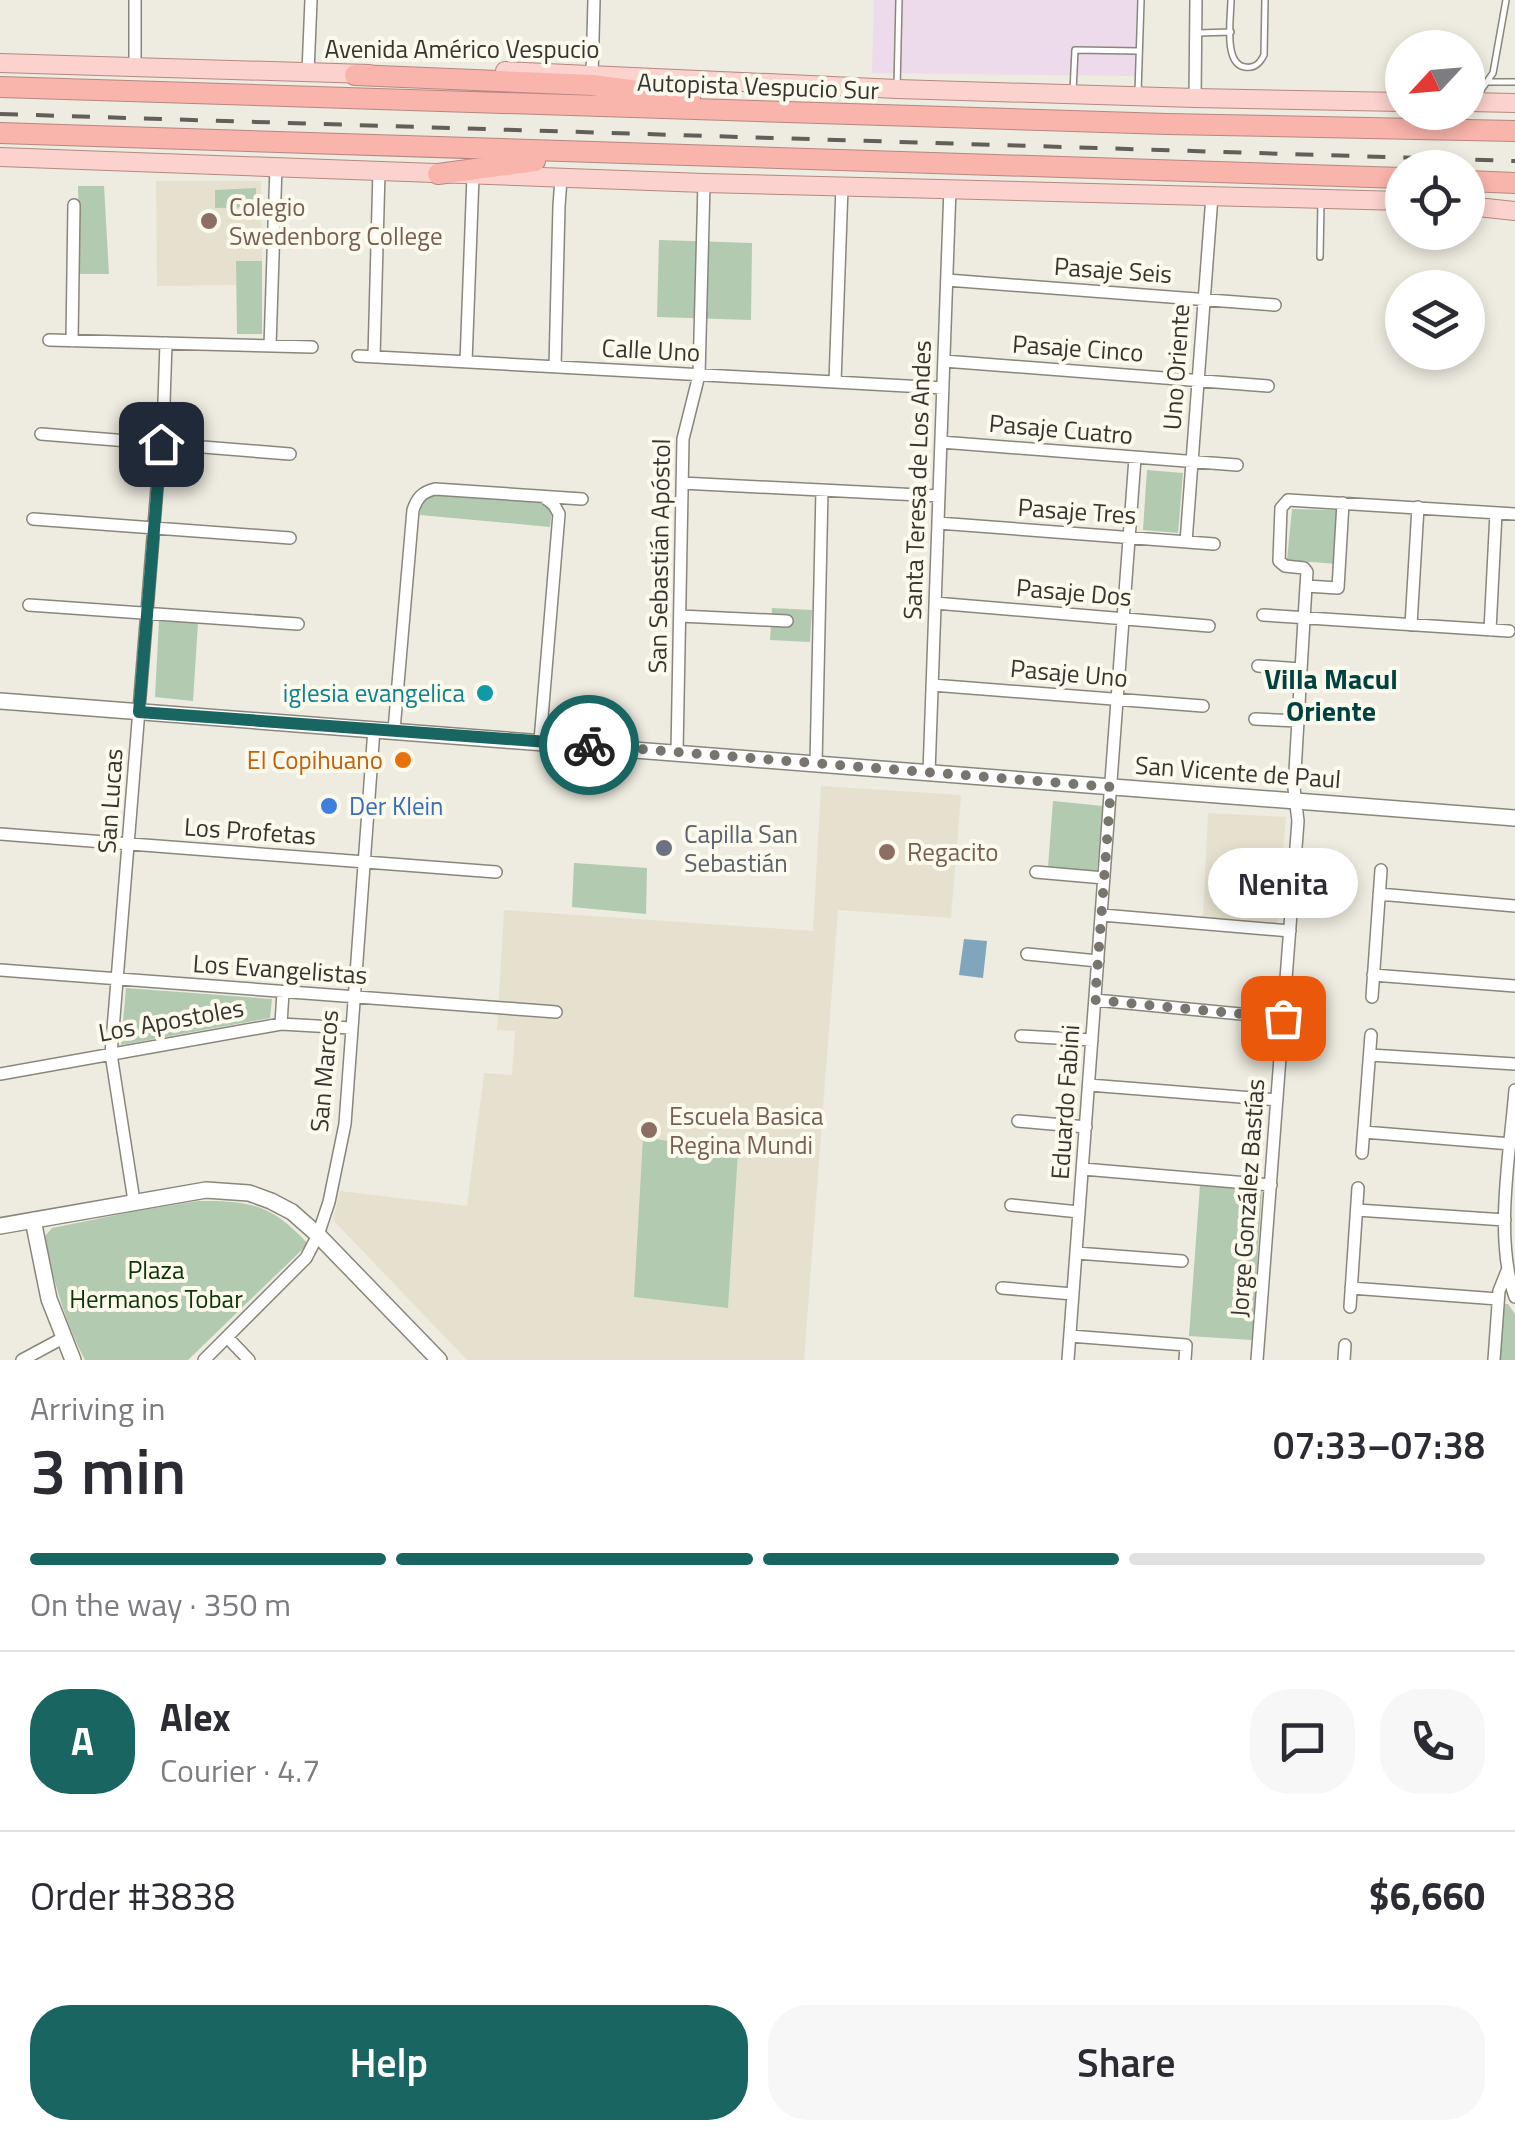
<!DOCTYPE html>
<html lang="en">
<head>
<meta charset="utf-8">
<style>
	:root { --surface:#fff; --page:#f7f7f7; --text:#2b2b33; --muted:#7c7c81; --line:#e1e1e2; --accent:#186562 }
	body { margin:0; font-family:"Titillium Web",sans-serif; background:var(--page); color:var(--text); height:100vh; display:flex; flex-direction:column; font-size:38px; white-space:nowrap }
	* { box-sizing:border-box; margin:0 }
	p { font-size:32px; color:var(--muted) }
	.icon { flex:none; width:55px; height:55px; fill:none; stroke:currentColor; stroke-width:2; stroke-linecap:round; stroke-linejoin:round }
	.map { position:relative; height:1360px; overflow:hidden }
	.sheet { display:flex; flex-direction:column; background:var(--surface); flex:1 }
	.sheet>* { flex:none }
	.needle { width:65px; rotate:244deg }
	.controls { position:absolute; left:1385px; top:30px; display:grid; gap:20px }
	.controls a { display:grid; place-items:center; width:100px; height:100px; border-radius:50%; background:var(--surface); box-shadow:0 5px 15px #0003; font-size:50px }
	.pin { position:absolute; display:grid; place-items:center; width:85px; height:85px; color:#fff; margin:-42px; border-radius:20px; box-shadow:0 5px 15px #0006 }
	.courier { position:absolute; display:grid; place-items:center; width:100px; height:100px; margin:-50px; border:8px solid #186562; border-radius:50%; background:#fff; color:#222; box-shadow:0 2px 12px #0007 }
	.bubble { position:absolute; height:70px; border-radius:35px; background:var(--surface); box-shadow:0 5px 15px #0003; font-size:32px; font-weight:600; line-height:70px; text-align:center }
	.head em { font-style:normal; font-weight:600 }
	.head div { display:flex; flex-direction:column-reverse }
	.head { display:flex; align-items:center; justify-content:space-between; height:170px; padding:0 30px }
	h1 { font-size:65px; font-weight:600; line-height:75px }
	.bar { display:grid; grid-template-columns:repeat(4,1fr); gap:15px 10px; align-content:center; height:120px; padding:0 30px }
	.bar i { height:12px; border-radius:8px; background:var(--line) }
	.bar .current { background:var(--accent) }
	.bar p { grid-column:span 4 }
	.line { display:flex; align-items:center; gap:25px; padding:0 30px; border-top:2px solid var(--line) }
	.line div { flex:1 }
	.round { display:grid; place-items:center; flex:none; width:105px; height:105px; border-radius:40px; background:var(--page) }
	.cta { display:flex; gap:20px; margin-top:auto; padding:20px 30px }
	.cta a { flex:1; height:115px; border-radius:40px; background:var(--accent); color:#fff; font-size:40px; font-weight:600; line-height:115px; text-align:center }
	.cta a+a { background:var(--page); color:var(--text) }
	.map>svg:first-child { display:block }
</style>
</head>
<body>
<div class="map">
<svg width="1515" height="1360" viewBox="0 0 1515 1360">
	<rect width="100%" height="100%" fill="#eeebe0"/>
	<path fill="#eddbeb" d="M874,0H1137L1135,76L872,73Z"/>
	<path fill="#e6e1cf" d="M156,181H261L262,261L237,262L236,285L157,286Z
		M821,786L961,795L951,918L838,910L804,1360H467L333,1220L340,1191L467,1206L484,1073L512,1075L515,1031L497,1030L504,910L813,931Z
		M1208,813L1286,817L1277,924L1203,918Z"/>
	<path fill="#b2caaf" d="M78,186H104L109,274H80Z
		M256,188L257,207L215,208V190Z
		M659,240L752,243L751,320L657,317Z
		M236,261H262V334H237Z
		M1147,470L1183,473L1178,533L1143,530Z
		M430,493L542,500L552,511L550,527L420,515L421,503Z
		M1292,509L1339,510L1337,564L1287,560Z
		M772,608L812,610L810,642L770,640Z
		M159,621L198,623L193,701L155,697Z
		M1053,801L1103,806L1097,871L1048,867Z
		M574,863L647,868L646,914L572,907Z
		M126,988L272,999L270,1018L121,1045Z
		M643,1137L738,1152L728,1308L634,1297Z
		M1200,1185L1262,1190L1252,1340L1189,1336Z
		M198,1201C250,1200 272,1205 308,1244L188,1360H85C64,1320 53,1280 45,1236L52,1228L136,1211Z
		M1501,1304H1508L1515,1314V1360H1497Z"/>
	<path fill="#80a6be" d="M964,939L987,941L983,978L959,975Z"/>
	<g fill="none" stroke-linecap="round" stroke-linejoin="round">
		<defs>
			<path id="lane" d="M1231,0C1231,17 1223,64 1245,67C1255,69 1260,63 1264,55L1265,0
				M1198,33L1231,32
				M1488,82H1515
				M897,87L899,0
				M1073,91L1075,50L1139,51
				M1138,93L1141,0
				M1477,96L1493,73L1506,0
				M1320,257L1321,201"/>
			<path id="street" d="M135,67V0
				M308,72L311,0
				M592,75L594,0
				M1195,98L1196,0
				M947,280L1275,305
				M49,340L312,347
				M72,341L74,205
				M270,346L276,166
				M358,356L943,388
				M374,357L379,171
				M944,361L1268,386
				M466,362L473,176
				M555,367L559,206L561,179
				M835,382L842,187
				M41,434L290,454
				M941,442L1237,465
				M682,483L939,496
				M33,519L290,538
				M938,523L1214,544
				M1186,542L1212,196
				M1306,586L1307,572L1304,568L1285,566L1279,561L1281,508L1288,500L1515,514
				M935,603L1209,626
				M29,605L298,624
				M1263,615L1509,631
				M680,616L787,621
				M1411,625L1418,507
				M1490,630L1496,513
				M1258,666L1301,669
				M932,685L1203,706
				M1255,719L1298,721
				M394,730L413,510C417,498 422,492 435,489L582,499
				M540,741L559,514L554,505L544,497
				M677,752L683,439L699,375L704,183
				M816,764L822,490
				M929,773L950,188
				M0,834L496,872
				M1036,872L1104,878
				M1379,894L1515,906
				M1102,915L1290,931
				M1027,954L1098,961
				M0,970L556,1012
				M1373,975L1515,986
				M1372,997L1381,870
				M1095,1000L1283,1018
				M281,1024L283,992
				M1021,1036L1092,1040
				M1370,1055L1515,1064
				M0,1074L281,1024L351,1028
				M1089,1085L1277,1100
				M1515,1090C1510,1153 1494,1238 1515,1297
				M1018,1121L1086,1127
				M1364,1132L1511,1144
				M1362,1153L1371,1035
				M1083,1169L1271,1185
				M134,1201L111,1054L164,402L166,343
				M1011,1205L1079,1212
				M1357,1210L1505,1220
				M1076,1253L1182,1261
				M1002,1288L1073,1294
				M1351,1288L1498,1299
				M1350,1307L1358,1188
				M1070,1336L1186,1345L1185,1360
				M227,1337L249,1360
				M22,1360L63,1338
				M204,1360L306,1258L318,1235L329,1202L345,1124L374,729
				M1068,1360L1135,458
				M1257,1360L1298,821L1294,788L1306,586L1338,588L1343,503
				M1344,1360L1345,1345
				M1494,1360L1499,1291L1507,1271"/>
			<path id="secondary" d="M0,701L1515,818
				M33,1220L49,1299L73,1360
				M0,1226L206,1190L249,1193L271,1201L292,1212L318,1235L439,1360"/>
			<path id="primary" d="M0,63L369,74
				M505,71L897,89L1195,98L1402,102
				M1468,102L1515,103
				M0,157L704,183L1402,201
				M1468,206L1515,211"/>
			<path id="highway" d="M355,75L592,85L690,98
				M0,87L1167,124L1515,131
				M0,133L1402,178
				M438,174L535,161
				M1468,181L1515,183"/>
		</defs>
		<use href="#lane" stroke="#89867b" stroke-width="8"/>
		<use href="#street" stroke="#89867b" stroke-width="14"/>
		<use href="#secondary" stroke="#89867b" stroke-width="18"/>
		<use href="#primary" stroke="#b58880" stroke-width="20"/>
		<use href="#highway" stroke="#b58880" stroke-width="22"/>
		<use href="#lane" stroke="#fff" stroke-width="5"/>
		<use href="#street" stroke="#fff" stroke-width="11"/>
		<use href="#secondary" stroke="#fff" stroke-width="15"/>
		<use href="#primary" stroke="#fbd2cd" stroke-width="18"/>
		<use href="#highway" stroke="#f9b4ab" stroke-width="20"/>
		<path stroke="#625f5a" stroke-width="4" stroke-dasharray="18 18" stroke-linecap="butt" d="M0,114L1515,161"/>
	</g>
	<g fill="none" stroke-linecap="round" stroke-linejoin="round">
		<path stroke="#77756e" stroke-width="10" stroke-dasharray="0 18" d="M589,745L1111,787L1095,1000L1283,1018"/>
		<path stroke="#186562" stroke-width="12" d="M161,444L139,712L589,745"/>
	</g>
	<g fill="#8d6e63" stroke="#fcf9ed" stroke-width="4">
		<circle cx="209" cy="221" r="10"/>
		<circle cx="887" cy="852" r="10"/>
		<circle cx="649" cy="1130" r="10"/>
	</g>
	<circle fill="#0f9aa8" stroke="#fcf9ed" stroke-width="4" cx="485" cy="693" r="10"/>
	<circle fill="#e8710a" stroke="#fcf9ed" stroke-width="4" cx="403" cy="760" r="10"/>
	<circle fill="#3f7fe0" stroke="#fcf9ed" stroke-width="4" cx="329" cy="806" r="10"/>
	<circle fill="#6b7280" stroke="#fcf9ed" stroke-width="4" cx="664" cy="848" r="10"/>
	<g text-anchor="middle" stroke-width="8" stroke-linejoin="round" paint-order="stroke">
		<g font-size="25" fill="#373531" stroke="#fcf9ed">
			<text x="462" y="58">Avenida Américo Vespucio</text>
			<text transform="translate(758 86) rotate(2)" y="9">Autopista Vespucio Sur</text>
			<text transform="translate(1113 270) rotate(4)" y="9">Pasaje Seis</text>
			<text transform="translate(1078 348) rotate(4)" y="9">Pasaje Cinco</text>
			<text transform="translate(651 350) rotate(3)" y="9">Calle Uno</text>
			<text transform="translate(1176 367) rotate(-86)" y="9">Uno Oriente</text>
			<text transform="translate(1061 429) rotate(5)" y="9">Pasaje Cuatro</text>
			<text transform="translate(917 480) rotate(-88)" y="9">Santa Teresa de Los Andes</text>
			<text transform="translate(1077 511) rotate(4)" y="9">Pasaje Tres</text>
			<text transform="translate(659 556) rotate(-89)" y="9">San Sebastián Apóstol</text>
			<text transform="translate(1074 592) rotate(5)" y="9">Pasaje Dos</text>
			<text transform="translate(1069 673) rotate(5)" y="9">Pasaje Uno</text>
			<text transform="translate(1238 772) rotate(4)" y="9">San Vicente de Paul</text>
			<text transform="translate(110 801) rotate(-86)" y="9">San Lucas</text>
			<text transform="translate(250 831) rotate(4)" y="9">Los Profetas</text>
			<text transform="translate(280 969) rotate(4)" y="9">Los Evangelistas</text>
			<text transform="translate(171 1020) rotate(-10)" y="9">Los Apostoles</text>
			<text transform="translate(324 1071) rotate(-85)" y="9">San Marcos</text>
			<text transform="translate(1065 1102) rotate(-86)" y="9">Eduardo Fabini</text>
			<text transform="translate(1247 1198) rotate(-86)" y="9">Jorge González Bastías</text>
		</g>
		<g font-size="25" fill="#785e54" stroke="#fcf9ed" text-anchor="start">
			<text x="229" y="216">Colegio<tspan x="229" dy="29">Swedenborg College</tspan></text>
			<text x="907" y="861">Regacito</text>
			<text x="669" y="1125">Escuela Basica<tspan x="669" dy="29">Regina Mundi</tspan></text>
		</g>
		<g font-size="25" fill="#0d838f" stroke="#fcf9ed" text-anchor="end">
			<text x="465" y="702">iglesia evangelica</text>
		</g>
		<g font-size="25" fill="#c56008" stroke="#fcf9ed" text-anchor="end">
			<text x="383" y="769">El Copihuano</text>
		</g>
		<g font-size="25" fill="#366cbe" stroke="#fcf9ed" text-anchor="start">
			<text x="349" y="815">Der Klein</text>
		</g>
		<g font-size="25" fill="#5b616d" stroke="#fcf9ed" text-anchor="start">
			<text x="684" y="843">Capilla San<tspan x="684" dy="29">Sebastián</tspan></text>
		</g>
		<g font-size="25" fill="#0d3508" stroke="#fcf9ed">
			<text x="156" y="1279">Plaza<tspan x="156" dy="29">Hermanos Tobar</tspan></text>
		</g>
		<g font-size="28" font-weight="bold" fill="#00423f" stroke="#fcf9ed">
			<text x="1331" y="689">Villa Macul<tspan x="1331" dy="32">Oriente</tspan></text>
		</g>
	</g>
</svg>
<div class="controls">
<a><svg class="needle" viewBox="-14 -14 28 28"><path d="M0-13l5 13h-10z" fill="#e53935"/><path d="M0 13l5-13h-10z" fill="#7c7c81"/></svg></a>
<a><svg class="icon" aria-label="locate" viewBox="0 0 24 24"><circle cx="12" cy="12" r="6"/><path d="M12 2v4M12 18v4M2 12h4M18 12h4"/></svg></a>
<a><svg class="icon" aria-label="layers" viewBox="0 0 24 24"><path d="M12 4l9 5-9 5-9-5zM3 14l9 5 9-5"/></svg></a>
</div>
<div class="pin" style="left:1283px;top:1018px;background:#ea580c"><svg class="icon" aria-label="bag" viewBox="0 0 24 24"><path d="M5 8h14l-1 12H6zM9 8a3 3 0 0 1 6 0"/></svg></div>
<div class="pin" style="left:161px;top:444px;background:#1f2937"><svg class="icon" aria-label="home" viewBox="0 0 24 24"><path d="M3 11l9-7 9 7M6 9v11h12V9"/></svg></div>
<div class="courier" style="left:589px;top:745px"><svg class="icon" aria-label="bike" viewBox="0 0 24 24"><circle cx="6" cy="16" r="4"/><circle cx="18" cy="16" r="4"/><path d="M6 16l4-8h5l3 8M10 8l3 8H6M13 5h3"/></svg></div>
<div class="bubble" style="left:1208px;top:848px;width:150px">Nenita</div>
</div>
<section class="sheet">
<div class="head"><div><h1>3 min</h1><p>Arriving in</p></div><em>07:33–07:38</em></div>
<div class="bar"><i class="current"></i><i class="current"></i><i class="current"></i><i></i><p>On the way · 350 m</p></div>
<div class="line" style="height:180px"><b class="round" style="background:var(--accent);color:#fff">A</b><div><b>Alex</b><p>Courier · 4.7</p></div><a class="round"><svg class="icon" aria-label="chat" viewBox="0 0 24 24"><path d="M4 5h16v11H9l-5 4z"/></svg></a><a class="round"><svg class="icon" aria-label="phone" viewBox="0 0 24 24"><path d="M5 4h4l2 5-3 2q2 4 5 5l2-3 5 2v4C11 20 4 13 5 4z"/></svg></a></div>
<div class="line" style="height:130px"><div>Order #3838</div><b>$6,660</b></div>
<div class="cta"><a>Help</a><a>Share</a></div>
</section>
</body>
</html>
